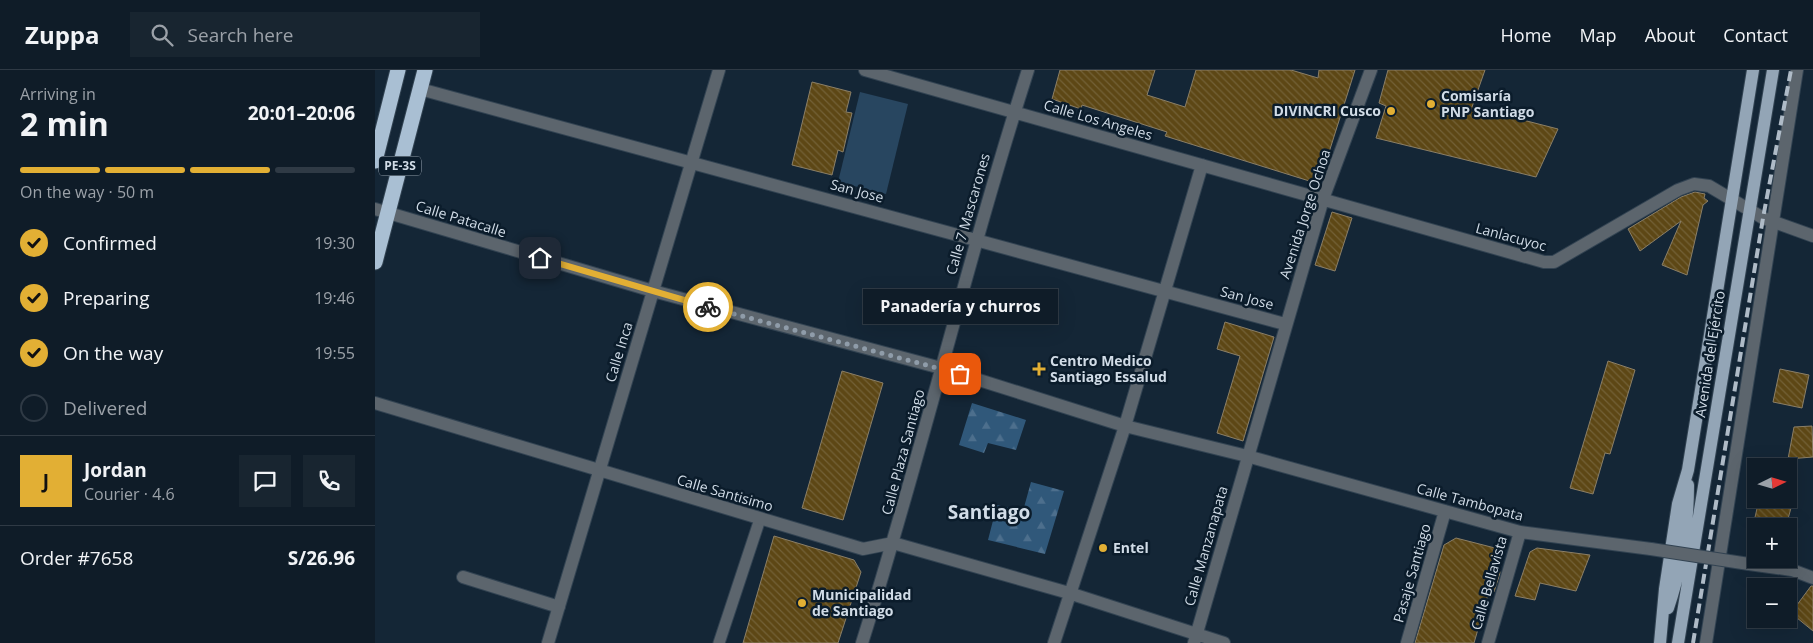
<!DOCTYPE html>
<html lang="en">
<head>
<meta charset="utf-8">
<style>
	:root { --surface:#0f1c28; --page:#182530; --text:#f1f3f6; --muted:#9ba1a8; --line:#2f3a45; --accent:#e2af34 }
	body { margin:0; font-family:"Open Sans",sans-serif; background:var(--page); color:var(--text); height:100vh; display:flex; flex-direction:column; font-size:19px; white-space:nowrap }
	* { box-sizing:border-box; margin:0 }
	p { font-size:16px; color:var(--muted) }
	.icon { flex:none; width:28px; height:28px; fill:none; stroke:currentColor; stroke-width:2; stroke-linecap:round; stroke-linejoin:round }
	.map { position:relative; flex:1; overflow:hidden }
	.sheet { display:flex; flex-direction:column; background:var(--surface); width:375px }
	.sheet>* { flex:none }
	.needle { width:32px; rotate:85deg }
	.controls { position:absolute; left:1372px; top:388px; display:grid; gap:10px }
	.controls a { display:grid; place-items:center; width:50px; height:50px; border-radius:0px; background:var(--surface); box-shadow:0 5px 20px #0002,0 0 0 1px var(--line); font-size:25px }
	.pin { position:absolute; display:grid; place-items:center; width:42px; height:42px; color:#fff; margin:-21px; border-radius:10px; box-shadow:0 2px 8px #0006 }
	.courier { position:absolute; display:grid; place-items:center; width:50px; height:50px; margin:-25px; border:4px solid #e2af34; border-radius:50%; background:#fff; color:#222; box-shadow:0 1px 6px #0007 }
	.bubble { position:absolute; height:35px; border-radius:0px; background:var(--surface); box-shadow:0 5px 20px #0002,0 0 0 1px var(--line); font-size:16px; font-weight:700; line-height:35px; text-align:center }
	.summary em { font-style:normal; font-weight:700 }
	.summary div { display:flex; flex-direction:column-reverse }
	.summary { display:flex; align-items:center; justify-content:space-between; height:85px; padding:0 20px }
	h1 { font-size:32px; font-weight:700; line-height:38px }
	.bar { display:grid; grid-template-columns:repeat(4,1fr); gap:8px 5px; align-content:center; height:60px; padding:0 20px }
	.bar i { height:6px; border-radius:4px; background:var(--line) }
	.bar .on { background:var(--accent) }
	.bar p { grid-column:span 4 }
	.line { display:flex; align-items:center; gap:12px; padding:0 20px; border-top:1px solid var(--line) }
	.line div { flex:1 }
	.round { display:grid; place-items:center; flex:none; width:52px; height:52px; border-radius:0px; background:var(--page) }
	ol { padding:0 20px; list-style:none }
	li { display:flex; align-items:center; gap:15px; height:55px }
	li p { margin-inline-start:auto }
	li .icon { padding:5px; border-radius:50%; background:var(--accent); color:#111; stroke-width:4 }
	li:last-child { color:var(--muted) }
	li i { width:28px; height:28px; border:2px solid var(--line); border-radius:50% }
	header { display:flex; align-items:center; gap:30px; box-sizing:border-box; height:70px; padding:0 25px; background:var(--surface); border-bottom:1px solid var(--line) }
	header strong { font-size:24px }
	nav { display:flex; gap:28px; margin-inline-start:auto; font-size:18px }
	.search { width:350px; height:45px; background:var(--page); display:flex; align-items:center; gap:12px; box-sizing:border-box; padding:0 18px; border-radius:0px; color:var(--muted); font-size:19px }
	main { display:flex; flex:1; min-height:0 }
	.map>svg:first-child { display:block }
</style>
</head>
<body>
<header>
<strong>Zuppa</strong>
<div class="search"><svg class="icon" aria-label="search" viewBox="0 0 24 24"><circle cx="10" cy="10" r="6"/><path d="M15 15l6 6"/></svg>Search here</div>
<nav><a>Home</a><a>Map</a><a>About</a><a>Contact</a></nav>
</header>
<main>
<section class="sheet">
<div class="summary"><div><h1>2 min</h1><p>Arriving in</p></div><em>20:01–20:06</em></div>
<div class="bar"><i class="on"></i><i class="on"></i><i class="on"></i><i></i><p>On the way · 50 m</p></div>
<ol>
<li><svg class="icon" aria-label="check" viewBox="0 0 24 24"><path d="M5 12l5 5 9-10"/></svg>Confirmed<p>19:30</p></li>
<li><svg class="icon" aria-label="check" viewBox="0 0 24 24"><path d="M5 12l5 5 9-10"/></svg>Preparing<p>19:46</p></li>
<li><svg class="icon" aria-label="check" viewBox="0 0 24 24"><path d="M5 12l5 5 9-10"/></svg>On the way<p>19:55</p></li>
<li><i></i>Delivered</li>
</ol>
<div class="line" style="height:90px"><b class="round" style="background:var(--accent);color:#111">J</b><div><b>Jordan</b><p>Courier · 4.6</p></div><a class="round"><svg class="icon" aria-label="chat" viewBox="0 0 24 24"><path d="M4 5h16v11H9l-5 4z"/></svg></a><a class="round"><svg class="icon" aria-label="phone" viewBox="0 0 24 24"><path d="M5 4h4l2 5-3 2q2 4 5 5l2-3 5 2v4C11 20 4 13 5 4z"/></svg></a></div>
<div class="line" style="height:65px"><div>Order #7658</div><b>S/26.96</b></div>
</section>
<div class="map">
<svg width="1438" height="573" viewBox="0 0 1438 573">
	<defs>
		<pattern id="forest-firs" width="22" height="20" patternUnits="userSpaceOnUse" patternTransform="scale(1.25)"><rect width="22" height="20" fill="#30587a"/><path d="M5 1l3.5 6h-7zM16 11l3.5 6h-7z" fill="#4d6f8d"/></pattern>
		<pattern id="building-back-hatch" width="6" height="6" patternUnits="userSpaceOnUse" patternTransform="scale(1.25)"><rect width="6" height="6" fill="#5d4715"/><path d="M-1 5l2 2M0 0l6 6M5-1l2 2" fill="none" stroke="#736137"/></pattern>
	</defs>
	<rect width="100%" height="100%" fill="#142636"/>
	<path fill="#284660" d="M485,22L533,34L511,124L463,112Z"/>
	<path fill="url(#forest-firs)" d="M597,333L651,350L641,380L613,373L609,383L584,375Z
		M656,412L689,421L670,484L613,470L622,435L648,441Z"/>
	<path fill="url(#building-back-hatch)" stroke="#8b7f67" d="M685,0H780L772,25L810,37L821,0H916L943,8L944,0H980L944,114L790,66L792,62L707,35L706,39L677,29Z
		M1013,0H1110L1097,37L1183,59L1161,107L1001,68L1011,36L1004,33Z
		M437,12L476,22L471,42L477,43L468,82L463,80L457,105L417,95Z
		M1320,122L1330,124L1329,128L1333,131L1328,135L1312,205L1287,195L1306,151L1265,181L1253,159L1306,127Z
		M957,142L977,148L960,201L940,195Z
		M850,252L899,267L868,371L842,363L865,286L842,279Z
		M1233,291L1260,300L1235,384L1230,383L1218,424L1195,418Z
		M1405,299L1434,305L1427,338L1398,332Z
		M467,301L508,313L468,450L427,438Z
		M1437,356L1438,387L1413,389L1419,357Z
		M1384,430L1416,438L1411,456H1378Z
		M399,466L479,490L486,502L463,573H368Z
		M1081,468L1120,478L1125,503L1119,522L1114,521L1099,573H1040L1069,475Z
		M1162,478L1215,485L1201,521L1165,513L1160,530L1140,526L1155,482Z
		M1436,516H1438V561L1416,543Z"/>
	<g fill="none" stroke-linecap="round" stroke-linejoin="round">
		<defs>
			<path id="lane" d="M344,573L385,449"/>
			<path id="street" d="M490,0L1169,192H1179L1303,120L1319,114L1334,116L1388,148L1438,166
				M45,19L910,254
				M0,139L278,221L566,298L750,356L872,386L1145,462L1276,479
				M0,333L488,479L518,473L694,523L849,573
				M1374,494L1417,500L1438,508
				M88,507L184,537
				M173,573L344,0
				M487,573C547,383 592,190 653,0
				M679,573L750,356L827,95
				M819,573L948,129L996,0
				M1032,573L1070,441
				M1113,573L1145,462
				M1331,573L1422,0"/>
			<path id="primary" d="M1293,538C1306,500 1313,455 1313,415
				M1285,573L1290,519L1303,434L1313,400L1378,0
				M1303,573L1398,0"/>
			<path id="highway" d="M0,91L23,0
				M0,192L50,0"/>
		</defs>
		<use href="#lane" stroke="#324352" stroke-width="13"/>
		<use href="#street" stroke="#324352" stroke-width="14"/>
		<use href="#primary" stroke="#324352" stroke-width="14"/>
		<use href="#highway" stroke="#324352" stroke-width="17"/>
		<use href="#lane" stroke="#5c656d" stroke-width="11"/>
		<use href="#street" stroke="#5c656d" stroke-width="12"/>
		<use href="#primary" stroke="#93a5b6" stroke-width="12"/>
		<use href="#highway" stroke="#a9bfd3" stroke-width="15"/>
		<path stroke="#afbbc7" stroke-width="4" stroke-dasharray="10 5" stroke-linecap="butt" d="M1318,573L1388,148L1416,0"/>
		<defs>
			<path id="street-bridge" d="M1276,479L1374,494"/>
		</defs>
		<use href="#street-bridge" stroke="#324352" stroke-width="14" stroke-linecap="butt"/>
		<use href="#street-bridge" stroke="#5c656d" stroke-width="12"/>
	</g>
	<g fill="none" stroke-linecap="round" stroke-linejoin="round">
		<path stroke="#8f9ca9" stroke-width="5" stroke-dasharray="0 9" d="M333,237L585,304"/>
		<path stroke="#e2af34" stroke-width="6" d="M165,188L333,237"/>
	</g>
	<g fill="#e2af34" stroke="#0b1c2b" stroke-width="2">
		<circle cx="1056" cy="34" r="5"/>
		<circle cx="1016" cy="41" r="5"/>
		<path d="M661.5 291.5h5v5h5v5h-5v5h-5v-5h-5v-5h5z"/>
		<circle cx="728" cy="478" r="5"/>
		<circle cx="427" cy="533" r="5"/>
	</g>
	<g text-anchor="middle" stroke-width="5" stroke-linejoin="round" paint-order="stroke">
		<rect fill="#0b1c2b" stroke="#96a2af" stroke-width="1" x="4" y="86.5" width="42" height="19" rx="4"/>
		<g font-size="12" font-weight="bold" fill="#d1dce7">
			<text x="25" y="100">PE-3S</text>
		</g>
		<g font-size="14" font-weight="bold" fill="#d1dce7" stroke="#0b1c2b" text-anchor="start">
			<text x="1066" y="31">Comisaría<tspan x="1066" dy="16">PNP Santiago</tspan></text>
			<text x="1006" y="46" text-anchor="end">DIVINCRI Cusco</text>
			<text x="675" y="296">Centro Medico<tspan x="675" dy="16">Santiago Essalud</tspan></text>
			<text x="738" y="483">Entel</text>
			<text x="437" y="530">Municipalidad<tspan x="437" dy="16">de Santiago</tspan></text>
		</g>
		<g font-size="14" fill="#d1dce7" stroke="#0b1c2b">
			<text transform="translate(723 50) rotate(16)" y="5">Calle Los Angeles</text>
			<text transform="translate(482 121) rotate(15)" y="5">San Jose</text>
			<text transform="translate(593 144) rotate(-74)" y="5">Calle 7 Mascarones</text>
			<text transform="translate(930 144) rotate(-72)" y="5">Avenida Jorge Ochoa</text>
			<text transform="translate(86 149) rotate(17)" y="5">Calle Patacalle</text>
			<text transform="translate(1136 167) rotate(15)" y="5">Lanlacuyoc</text>
			<text transform="translate(872 228) rotate(15)" y="5">San Jose</text>
			<text transform="translate(244 282) rotate(-73)" y="5">Calle Inca</text>
			<text transform="translate(1335 284) rotate(-81)" y="5">Avenida del Ejército</text>
			<text transform="translate(528 382) rotate(-75)" y="5">Calle Plaza Santiago</text>
			<text transform="translate(350 423) rotate(16)" y="5">Calle Santisimo</text>
			<text transform="translate(1095 432) rotate(15)" y="5">Calle Tambopata</text>
			<text transform="translate(831 476) rotate(-74)" y="5">Calle Manzanapata</text>
			<text transform="translate(1037 503) rotate(-74)" y="5">Pasaje Santiago</text>
			<text transform="translate(1114 513) rotate(-74)" y="5">Calle Bellavista</text>
		</g>
		<g font-size="19" font-weight="bold" fill="#d1dce7" stroke="#0b1c2b">
			<text x="614" y="449">Santiago</text>
		</g>
	</g>
</svg>
<div class="controls">
<a><svg class="needle" viewBox="-14 -14 28 28"><path d="M0-13l5 13h-10z" fill="#e53935"/><path d="M0 13l5-13h-10z" fill="#9ba1a8"/></svg></a>
<a>+</a>
<a>−</a>
</div>
<div class="pin" style="left:585px;top:304px;background:#ea580c"><svg class="icon" aria-label="bag" viewBox="0 0 24 24"><path d="M5 8h14l-1 12H6zM9 8a3 3 0 0 1 6 0"/></svg></div>
<div class="pin" style="left:165px;top:188px;background:#1f2937"><svg class="icon" aria-label="home" viewBox="0 0 24 24"><path d="M3 11l9-7 9 7M6 9v11h12V9"/></svg></div>
<div class="courier" style="left:333px;top:237px"><svg class="icon" aria-label="bike" viewBox="0 0 24 24"><circle cx="6" cy="16" r="4"/><circle cx="18" cy="16" r="4"/><path d="M6 16l4-8h5l3 8M10 8l3 8H6M13 5h3"/></svg></div>
<div class="bubble" style="left:488px;top:219px;width:195px">Panadería y churros</div>
</div>
</main>
</body>
</html>
